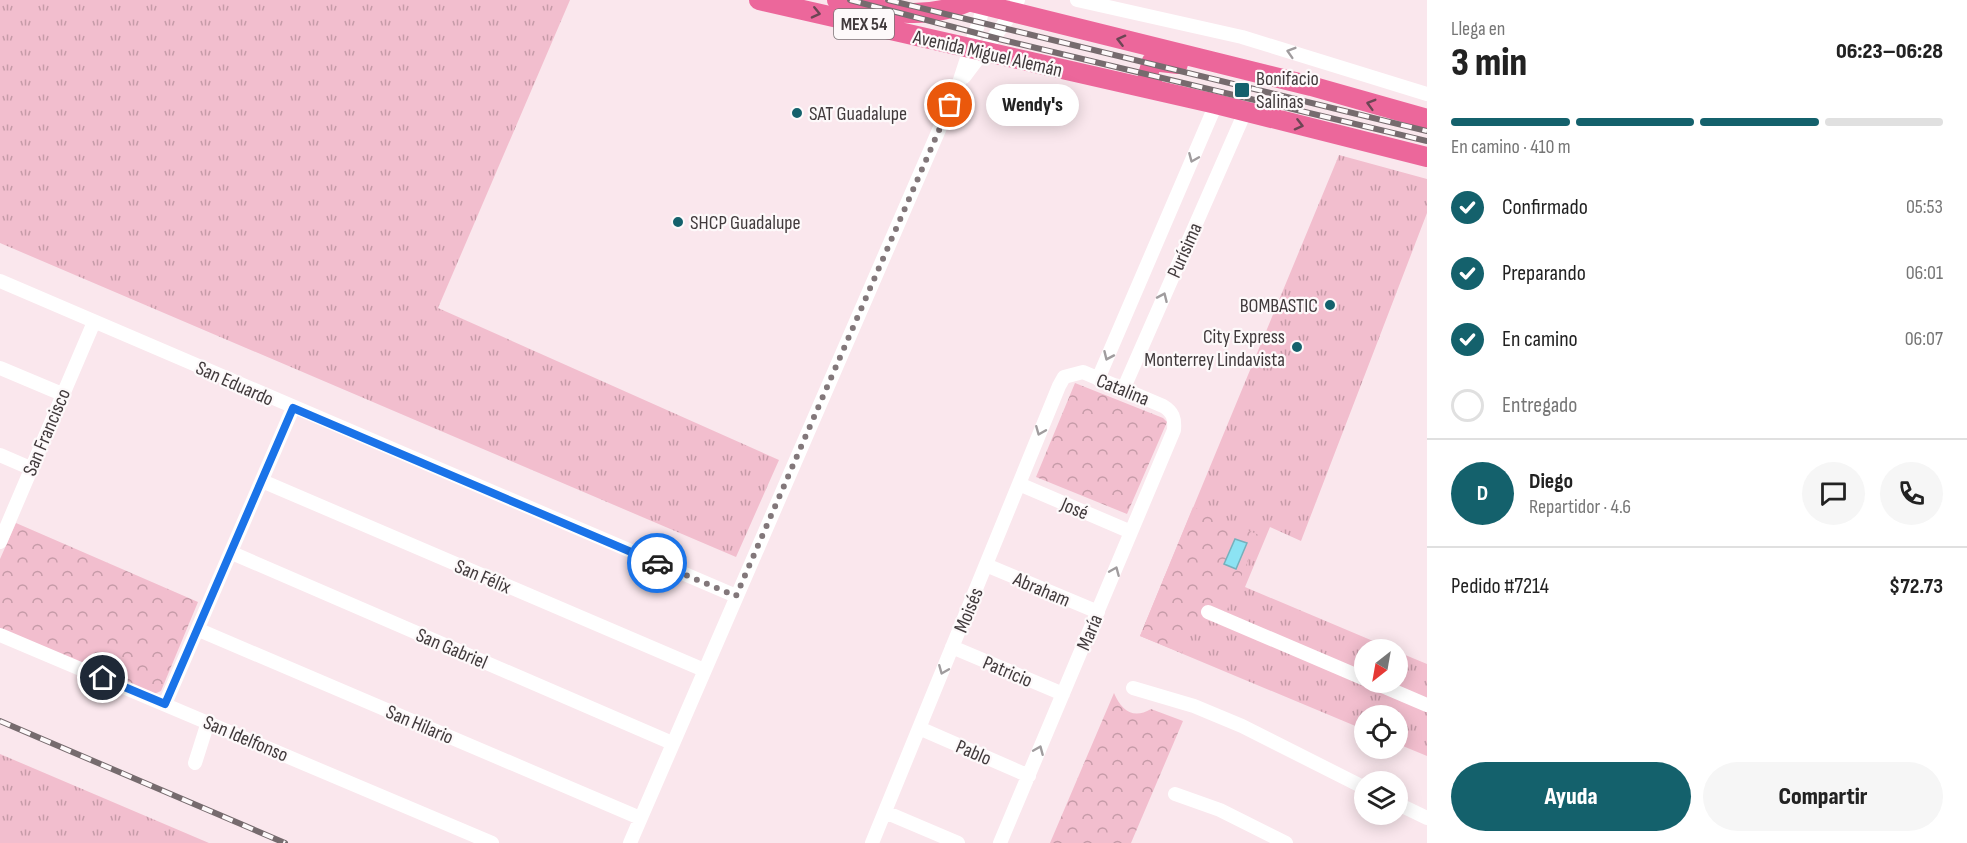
<!DOCTYPE html>
<html lang="es">
<head>
<meta charset="utf-8">
<style>
	:root { --surface:#fff; --page:#f6f6f6; --text:#222; --muted:#767676; --line:#e0e0e0; --accent:#14616c }
	body { margin:0; font-family:"Sofia Sans Condensed",sans-serif; background:var(--page); color:var(--text); height:100vh; display:flex; flex-direction:column; font-size:22px; white-space:nowrap }
	* { box-sizing:border-box; margin:0 }
	p { font-size:20px; color:var(--muted) }
	.icon { flex:none; width:33px; height:33px; fill:none; stroke:currentColor; stroke-width:2; stroke-linecap:round; stroke-linejoin:round }
	.map { position:relative; flex:1; overflow:hidden }
	.sheet { display:flex; flex-direction:column; background:var(--surface); width:540px }
	.sheet>* { flex:none }
	.needle { width:39px; rotate:211deg }
	.tools { position:absolute; left:1354px; top:639px; display:grid; gap:12px }
	.tools a { display:grid; place-items:center; width:54px; height:54px; border-radius:50%; background:var(--surface); box-shadow:0 3px 15px #0003; font-size:30px }
	.pin { position:absolute; display:grid; place-items:center; width:51px; height:51px; color:#fff; margin:-26px; border:3px solid #fff; border-radius:50%; box-shadow:0 2px 6px #0007 }
	.courier { position:absolute; display:grid; place-items:center; width:60px; height:60px; margin:-30px; border:4px solid #1a73e8; border-radius:50%; background:#fff; color:#222; box-shadow:0 2px 8px #0007 }
	.bubble { position:absolute; height:42px; border-radius:21px; background:var(--surface); box-shadow:0 3px 15px #0003; font-size:20px; font-weight:800; line-height:42px; text-align:center }
	.summary em { font-style:normal; font-weight:800 }
	.summary div { display:flex; flex-direction:column-reverse }
	.summary { display:flex; align-items:center; justify-content:space-between; height:102px; padding:0 24px }
	h1 { font-size:39px; font-weight:800; line-height:45px }
	.bar { display:grid; grid-template-columns:repeat(4,1fr); gap:9px 6px; align-content:center; height:72px; padding:0 24px }
	.bar i { height:8px; border-radius:4px; background:var(--line) }
	.bar .current { background:var(--accent) }
	.bar p { grid-column:span 4 }
	.line { display:flex; align-items:center; gap:15px; padding:0 24px; border-top:2px solid var(--line) }
	.line div { flex:1 }
	.round { display:grid; place-items:center; flex:none; width:63px; height:63px; border-radius:32px; background:var(--page) }
	ol { padding:0 24px; list-style:none }
	li { display:flex; align-items:center; gap:18px; height:66px }
	li p { margin-inline-start:auto }
	li .icon { padding:6px; border-radius:50%; background:var(--accent); color:#fff; stroke-width:4 }
	li:last-child { color:var(--muted) }
	li i { width:33px; height:33px; border:3px solid var(--line); border-radius:50% }
	.primary-button { display:flex; gap:12px; margin-top:auto; padding:12px 24px }
	.primary-button a { flex:1; height:69px; border-radius:36px; background:var(--accent); color:#fff; font-size:24px; font-weight:800; line-height:69px; text-align:center }
	.primary-button a+a { background:var(--page); color:var(--text) }
	main { display:flex; flex:1; min-height:0 }
	.map>svg:first-child { display:block }
</style>
</head>
<body>
<main>
<div class="map">
<svg width="1427" height="843" viewBox="0 0 1427 843">
	<defs>
		<pattern id="grass-tufts" width="24" height="20" patternUnits="userSpaceOnUse" patternTransform="scale(1.5)"><rect width="24" height="20" fill="#f2bece"/><path d="M3 7l-1-3M5 7V3M7 7l1-3M15 17l-1-3M17 17v-4M19 17l1-3" fill="none" stroke="#c69ba8"/></pattern>
		<pattern id="forest-crowns" width="20" height="18" patternUnits="userSpaceOnUse" patternTransform="scale(1.5)"><rect width="20" height="18" fill="#f2bece"/><path d="M2 6a3 3 0 1 1 6 0M12 15a3 3 0 1 1 6 0" fill="none" stroke="#c69ba8"/></pattern>
	</defs>
	<rect width="100%" height="100%" fill="#fae7ed"/>
	<path fill="url(#grass-tufts)" d="M0,0H570L438,308L779,460L736,557L0,243Z
		M1339,155L1427,179V213L1301,541L1270,527L1245,587L1392,649L1365,650V682H1398V652L1427,664V756L1398,744V716H1365V730L1140,636Z
		M0,754L209,843H0Z"/>
	<path fill="url(#forest-crowns)" d="M1075,383L1163,418L1167,422L1127,514L1036,477Z
		M1193,507L1259,535L1226,612H1208L1198,616L1182,653L1140,636Z
		M16,523L198,602L161,691L154,694L0,629V559Z
		M1114,693C1121,710 1133,720 1151,709L1183,721L1131,843H1050Z"/>
	<path fill="#8ce3f3" stroke="#76b0bc" stroke-width="1.5" d="M1235,539L1247,543L1236,569L1224,564Z"/>
	<g fill="none" stroke-linecap="round" stroke-linejoin="round">
		<path stroke="#fff" stroke-width="14" d="M1077,0L1242,37L1427,94
			M964,77L1012,13L1018,0
			M0,281L736,596
			M0,368L62,394
			M1098,379L1216,104
			M1123,390L1245,112
			M0,455L30,468
			M262,481L704,670
			M1019,484L1131,532
			M0,542L94,322
			M232,553L672,743
			M986,565L1098,612
			M1208,612L1365,679
			M199,630L640,818
			M0,635L492,843
			M952,647L1063,694
			M1373,682L1427,705
			M1133,688L1194,706L1242,726L1365,788
			M165,704L293,408
			M919,728L1029,776
			M195,763L208,722
			M1175,794L1220,810L1286,843
			M1398,804L1427,818
			M885,812L958,843
			M630,843L958,86L986,0
			M872,843L1059,386L1064,377L1083,372L1163,406C1173,412 1175,418 1174,430L1000,843"/>
		<path stroke="#ec679b" stroke-width="20" d="M759,0L1216,104L1427,157
			M837,0C884,12 926,22 972,0
			M964,0L1311,86L1427,119
			M1155,90L1148,75L1152,61L1178,64"/>
		<defs>
			<path id="rail" d="M850,0L1003,40L1427,141
				M888,0L1427,131
				M0,721L285,843"/>
		</defs>
		<use href="#rail" stroke="#766b6e" stroke-width="6"/>
		<use href="#rail" stroke="#fdf9fa" stroke-width="4" stroke-dasharray="11" stroke-linecap="butt"/>
	</g>
	<defs><path id="oneway-chevron" d="M-2-3.5L2.5 0L-2 3.5" fill="none" stroke-width="1.6" stroke-linecap="round" stroke-linejoin="round" transform="scale(1.5)"/></defs>
	<g stroke="#6c4554">
		<use href="#oneway-chevron" transform="translate(816 13) rotate(13)"/>
		<use href="#oneway-chevron" transform="translate(1121 40) rotate(-166)"/>
		<use href="#oneway-chevron" transform="translate(1371 104) rotate(-164)"/>
		<use href="#oneway-chevron" transform="translate(1299 125) rotate(14)"/>
	</g>
	<g stroke="#a09c9e">
		<use href="#oneway-chevron" transform="translate(1291 52) rotate(-163)"/>
		<use href="#oneway-chevron" transform="translate(1193 158) rotate(113)"/>
		<use href="#oneway-chevron" transform="translate(1163 297) rotate(-66)"/>
		<use href="#oneway-chevron" transform="translate(1108 356) rotate(114)"/>
		<use href="#oneway-chevron" transform="translate(1040 431) rotate(112)"/>
		<use href="#oneway-chevron" transform="translate(1115 571) rotate(-67)"/>
		<use href="#oneway-chevron" transform="translate(943 670) rotate(112)"/>
		<use href="#oneway-chevron" transform="translate(1039 750) rotate(-67)"/>
	</g>
	<g fill="none" stroke-linecap="round" stroke-linejoin="round">
		<path stroke="#82777a" stroke-width="6" stroke-dasharray="0 10.8" d="M657,563L736,596L950,105"/>
		<path stroke="#1a73e8" stroke-width="8" d="M103,678L165,704L293,408L657,563"/>
	</g>
	<g fill="#14616c" stroke="#fdf9fa" stroke-width="2">
		<rect x="1234" y="82" width="16" height="16" rx="3"/>
		<circle cx="797" cy="113" r="6"/>
		<circle cx="678" cy="222" r="6"/>
		<circle cx="1330" cy="305" r="6"/>
		<circle cx="1297" cy="347" r="6"/>
	</g>
	<g text-anchor="middle" stroke-width="4.5" stroke-linejoin="round" paint-order="stroke">
		<rect fill="#fdf9fa" stroke="#797375" stroke-width="1.5" x="834" y="9" width="60" height="30" rx="4.5"/>
		<g font-size="18" font-weight="bold" fill="#413a3c">
			<text x="864" y="30">MEX 54</text>
		</g>
		<g font-size="20" fill="#413a3c" stroke="#fdf9fa">
			<text transform="translate(988 53) rotate(13)" y="7">Avenida Miguel Alemán</text>
			<text transform="translate(1184 250) rotate(-66)" y="7">Purísima</text>
			<text transform="translate(235 383) rotate(24)" y="7">San Eduardo</text>
			<text transform="translate(1123 389) rotate(22)" y="7">Catalina</text>
			<text transform="translate(46 432) rotate(-67)" y="7">San Francisco</text>
			<text transform="translate(1075 508) rotate(23)" y="7">José</text>
			<text transform="translate(483 576) rotate(23)" y="7">San Félix</text>
			<text transform="translate(1042 589) rotate(23)" y="7">Abraham</text>
			<text transform="translate(968 610) rotate(-68)" y="7">Moisés</text>
			<text transform="translate(1089 632) rotate(-67)" y="7">María</text>
			<text transform="translate(452 648) rotate(23)" y="7">San Gabriel</text>
			<text transform="translate(1008 671) rotate(23)" y="7">Patricio</text>
			<text transform="translate(420 724) rotate(23)" y="7">San Hilario</text>
			<text transform="translate(246 738) rotate(23)" y="7">San Idelfonso</text>
			<text transform="translate(974 752) rotate(23)" y="7">Pablo</text>
		</g>
		<g font-size="20" fill="#413a3c" stroke="#fdf9fa" text-anchor="start">
			<text x="1256" y="85">Bonifacio<tspan x="1256" dy="23">Salinas</tspan></text>
			<text x="809" y="120">SAT Guadalupe</text>
			<text x="690" y="229">SHCP Guadalupe</text>
			<text x="1318" y="312" text-anchor="end">BOMBASTIC</text>
			<text x="1285" y="343" text-anchor="end">City Express<tspan x="1285" dy="23">Monterrey Lindavista</tspan></text>
		</g>
	</g>
</svg>
<div class="tools">
<a><svg class="needle" viewBox="-14 -14 28 28"><path d="M0-13l5 13h-10z" fill="#e53935"/><path d="M0 13l5-13h-10z" fill="#767676"/></svg></a>
<a><svg class="icon" aria-label="locate" viewBox="0 0 24 24"><circle cx="12" cy="12" r="6"/><path d="M12 2v4M12 18v4M2 12h4M18 12h4"/></svg></a>
<a><svg class="icon" aria-label="layers" viewBox="0 0 24 24"><path d="M12 4l9 5-9 5-9-5zM3 14l9 5 9-5"/></svg></a>
</div>
<div class="pin" style="left:950px;top:105px;background:#ea580c"><svg class="icon" aria-label="bag" viewBox="0 0 24 24"><path d="M5 8h14l-1 12H6zM9 8a3 3 0 0 1 6 0"/></svg></div>
<div class="pin" style="left:103px;top:678px;background:#1f2937"><svg class="icon" aria-label="home" viewBox="0 0 24 24"><path d="M3 11l9-7 9 7M6 9v11h12V9"/></svg></div>
<div class="courier" style="left:657px;top:563px"><svg class="icon" aria-label="car" viewBox="0 0 24 24"><path d="M5 17H2v-5l4-1 3-4h7l3 4 3 1v5h-3M9 17h6M6 11h13"/><circle cx="7" cy="17" r="2"/><circle cx="17" cy="17" r="2"/></svg></div>
<div class="bubble" style="left:986px;top:84px;width:93px">Wendy's</div>
</div>
<section class="sheet">
<div class="summary"><div><h1>3 min</h1><p>Llega en</p></div><em>06:23–06:28</em></div>
<div class="bar"><i class="current"></i><i class="current"></i><i class="current"></i><i></i><p>En camino · 410 m</p></div>
<ol>
<li><svg class="icon" aria-label="check" viewBox="0 0 24 24"><path d="M5 12l5 5 9-10"/></svg>Confirmado<p>05:53</p></li>
<li><svg class="icon" aria-label="check" viewBox="0 0 24 24"><path d="M5 12l5 5 9-10"/></svg>Preparando<p>06:01</p></li>
<li><svg class="icon" aria-label="check" viewBox="0 0 24 24"><path d="M5 12l5 5 9-10"/></svg>En camino<p>06:07</p></li>
<li><i></i>Entregado</li>
</ol>
<div class="line" style="height:108px"><b class="round" style="background:var(--accent);color:#fff">D</b><div><b>Diego</b><p>Repartidor · 4.6</p></div><a class="round"><svg class="icon" aria-label="chat" viewBox="0 0 24 24"><path d="M4 5h16v11H9l-5 4z"/></svg></a><a class="round"><svg class="icon" aria-label="phone" viewBox="0 0 24 24"><path d="M5 4h4l2 5-3 2q2 4 5 5l2-3 5 2v4C11 20 4 13 5 4z"/></svg></a></div>
<div class="line" style="height:78px"><div>Pedido #7214</div><b>$72.73</b></div>
<div class="primary-button"><a>Ayuda</a><a>Compartir</a></div>
</section>
</main>
</body>
</html>
